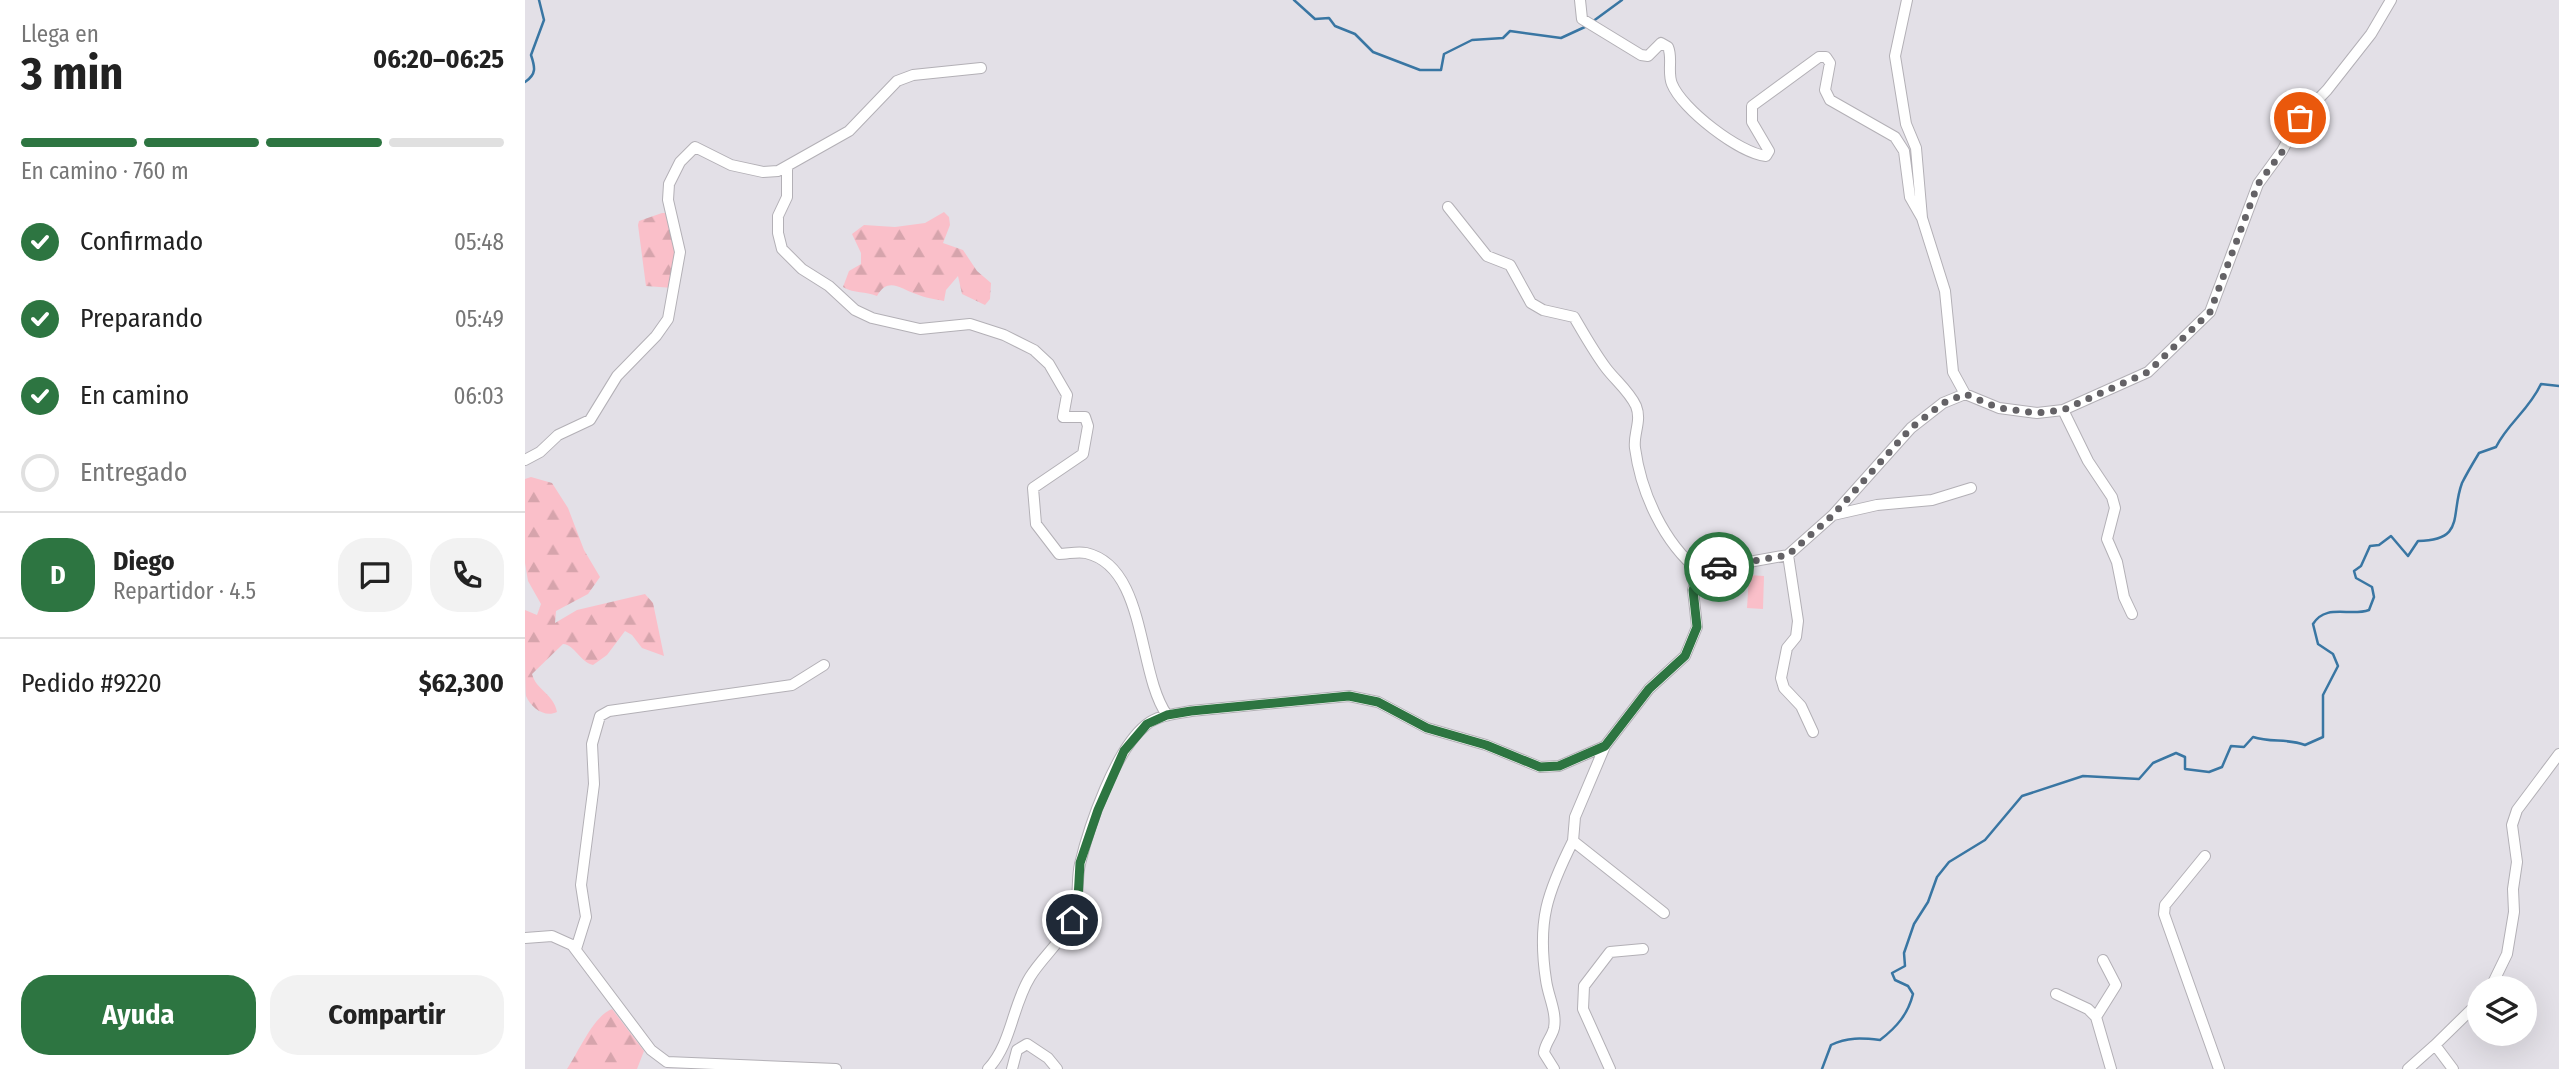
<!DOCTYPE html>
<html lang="es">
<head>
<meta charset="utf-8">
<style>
	:root { --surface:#fff; --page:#f2f2f2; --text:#222; --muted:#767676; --line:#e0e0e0; --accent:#2d7541 }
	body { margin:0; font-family:"Fira Sans Condensed",sans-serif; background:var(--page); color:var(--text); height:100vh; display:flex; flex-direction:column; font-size:26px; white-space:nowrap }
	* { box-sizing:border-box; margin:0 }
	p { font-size:23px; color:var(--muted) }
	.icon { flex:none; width:38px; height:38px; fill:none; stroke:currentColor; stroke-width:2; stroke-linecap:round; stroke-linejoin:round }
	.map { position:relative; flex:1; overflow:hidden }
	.side { display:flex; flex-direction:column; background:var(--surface); width:525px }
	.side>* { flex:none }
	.buttons { position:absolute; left:1942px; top:976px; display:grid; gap:14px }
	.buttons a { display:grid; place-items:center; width:70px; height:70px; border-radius:50%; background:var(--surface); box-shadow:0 7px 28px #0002; font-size:35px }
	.pin { position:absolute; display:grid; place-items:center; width:60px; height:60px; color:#fff; margin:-30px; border:4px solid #fff; border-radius:50%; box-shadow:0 2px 7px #0007 }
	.courier { position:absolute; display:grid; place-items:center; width:70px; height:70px; margin:-35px; border:5px solid #2d7541; border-radius:50%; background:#fff; color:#222; box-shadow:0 2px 9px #0007 }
	.headline em { font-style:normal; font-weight:700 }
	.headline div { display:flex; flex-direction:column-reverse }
	.headline { display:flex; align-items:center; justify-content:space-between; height:119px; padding:0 21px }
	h1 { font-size:46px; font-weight:700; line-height:52px }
	.bar { display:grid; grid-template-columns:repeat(4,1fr); gap:10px 7px; align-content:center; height:84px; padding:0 21px }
	.bar i { height:9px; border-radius:5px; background:var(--line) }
	.bar .active { background:var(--accent) }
	.bar p { grid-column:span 4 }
	.line { display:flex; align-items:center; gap:18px; padding:0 21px; border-top:2px solid var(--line) }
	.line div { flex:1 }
	.round { display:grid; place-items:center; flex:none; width:74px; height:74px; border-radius:28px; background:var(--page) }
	ol { padding:0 21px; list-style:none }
	li { display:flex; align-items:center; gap:21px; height:77px }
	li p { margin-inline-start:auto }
	li .icon { padding:7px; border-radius:50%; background:var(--accent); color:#fff; stroke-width:4 }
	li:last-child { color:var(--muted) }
	li i { width:38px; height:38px; border:4px solid var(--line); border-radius:50% }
	.action { display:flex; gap:14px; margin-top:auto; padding:14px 21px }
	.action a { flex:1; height:80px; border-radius:28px; background:var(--accent); color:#fff; font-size:28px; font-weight:700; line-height:80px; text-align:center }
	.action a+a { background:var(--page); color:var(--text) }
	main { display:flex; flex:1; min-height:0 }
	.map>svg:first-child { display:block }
</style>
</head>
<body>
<main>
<section class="side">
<div class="headline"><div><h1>3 min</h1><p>Llega en</p></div><em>06:20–06:25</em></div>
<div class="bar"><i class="active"></i><i class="active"></i><i class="active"></i><i></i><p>En camino · 760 m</p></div>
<ol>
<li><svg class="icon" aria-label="check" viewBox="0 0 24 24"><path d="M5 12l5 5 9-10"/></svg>Confirmado<p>05:48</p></li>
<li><svg class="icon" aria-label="check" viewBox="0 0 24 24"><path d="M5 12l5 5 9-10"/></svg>Preparando<p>05:49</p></li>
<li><svg class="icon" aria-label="check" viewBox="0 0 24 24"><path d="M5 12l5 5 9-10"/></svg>En camino<p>06:03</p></li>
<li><i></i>Entregado</li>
</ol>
<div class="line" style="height:126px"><b class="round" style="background:var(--accent);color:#fff">D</b><div><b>Diego</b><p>Repartidor · 4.5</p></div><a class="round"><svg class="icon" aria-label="chat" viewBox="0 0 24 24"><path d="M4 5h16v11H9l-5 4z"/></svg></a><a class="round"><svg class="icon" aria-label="phone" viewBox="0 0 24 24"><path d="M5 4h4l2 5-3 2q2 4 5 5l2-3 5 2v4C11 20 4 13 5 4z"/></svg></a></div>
<div class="line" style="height:91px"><div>Pedido #9220</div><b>$62,300</b></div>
<div class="action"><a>Ayuda</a><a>Compartir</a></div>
</section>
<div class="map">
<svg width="2034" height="1069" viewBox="0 0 2034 1069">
	<defs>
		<pattern id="forest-firs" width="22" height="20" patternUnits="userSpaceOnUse" patternTransform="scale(1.75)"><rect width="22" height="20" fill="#fabfc9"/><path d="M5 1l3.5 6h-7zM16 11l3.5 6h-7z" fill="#d6a4ac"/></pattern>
	</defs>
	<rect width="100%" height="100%" fill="#e3e0e7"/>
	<path fill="url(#forest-firs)" d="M419,212L424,217L425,225L418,243L438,250L452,271L466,283L465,299L460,305L437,294L433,276L421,290L419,301C410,299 400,298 391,294C376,289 363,276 352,296C340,291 330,294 318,287L324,271L336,264V253L327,234L339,225L370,227L400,223Z
		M137,213H144L150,242L148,288L121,286L113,225L114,221Z
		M6,477L27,483L43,508L59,550L75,577L63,594L31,611L30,623L52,610L120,594L128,603L139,656L117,648L107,635L100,631L82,655L68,665C55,662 50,645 38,644L7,674C11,690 29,694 32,712C20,718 6,708 1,696C0,683 0,628 0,610L12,615L16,604L3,581L0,563V479Z
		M87,1009L119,1051L112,1069H42C53,1053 69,1015 87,1009Z"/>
	<path fill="#fabfc9" d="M1224,575L1239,576L1238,609L1222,608Z"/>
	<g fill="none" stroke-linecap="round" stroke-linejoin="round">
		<path stroke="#3976a3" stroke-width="2.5" d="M769,0L790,19L804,18L810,26L830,34L848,52L895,70H916L919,54L947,40L978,38L985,31L1036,38L1062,26
			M1067,22L1097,0
			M0,82C12,74 10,67 6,55L19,20L14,0
			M1297,1069L1306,1045C1322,1037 1337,1038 1355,1040C1372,1027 1383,1014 1388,994L1383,986L1370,980L1367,973L1380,966L1379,953L1389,924L1403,902L1412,877L1424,862L1460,840L1497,796L1558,776L1614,779L1628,763L1651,753L1660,757V769L1684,772L1697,767L1706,746L1719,747L1728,737C1746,743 1762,738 1780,745L1798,737V695L1813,666L1808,654L1793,644L1788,624C1801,603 1825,617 1844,610L1849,597L1847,587L1831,578L1829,571L1836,566L1845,546L1854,545L1866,536L1883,556L1893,541C1941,540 1925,515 1937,483C1942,473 1948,463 1954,453L1971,447C1983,423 2004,410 2016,384L2034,386"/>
		<defs>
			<path id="minor" d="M1055,0L1057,19L1116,55L1123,56L1136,43L1143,47C1148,58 1142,72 1147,84C1157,109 1214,153 1241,156L1244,151L1227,122V106L1294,57H1301L1305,63L1300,90L1305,100L1370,137L1379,151L1385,197L1397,218
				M1382,0L1370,56L1381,124L1391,148L1397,218L1420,291L1428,372L1440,394
				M262,168V197L253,216V233L257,249L277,269L304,286L330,310L347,318L395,329L445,324L479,335L509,350L524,364L542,395L538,417H560L563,426L558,454L508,488L511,524L534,554C543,554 552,551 561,553C622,567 612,673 642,715
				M923,207L962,256L985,265L1006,303L1018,310L1049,317C1059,334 1069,352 1081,368C1090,380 1104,391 1111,406C1117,421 1108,434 1110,448C1116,493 1139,543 1174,571
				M1538,410L1563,461L1587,497L1590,508L1582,539L1592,562L1599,597L1607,614
				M0,460L15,452L33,435L65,420L92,376L131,336L143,319L155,252L143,200L144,184L155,162L170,147L206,165L238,172L253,171L324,131L372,81L388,75L456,68
				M1308,515L1352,505L1407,500L1446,488
				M1263,555L1273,621L1271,637L1262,648L1256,678L1259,688L1276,706L1288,732
				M1080,746L1050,817L1048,841L1139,913
				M1680,856L1640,905L1639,914L1694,1069
				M0,938L27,936L47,945L126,1050L142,1062L311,1069
				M51,949L61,917L56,885L69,784L67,744L75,716L84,711L267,685L299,665
				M1965,989L1982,954L1989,912L1988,889L1992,862L1987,825L1992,810L2034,754
				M1531,994L1563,1009L1571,1017L1586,1069
				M1571,1017L1591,985L1578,960
				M1910,1045L1955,1001
				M463,1069C487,1043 487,1006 505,977C517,957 540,939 548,916C555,899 551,881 555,864C564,826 590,750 621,725C633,715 651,714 666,711L824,696L853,702L902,728L961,745L1015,767L1034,766L1080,746L1124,689L1160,656L1172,627L1168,590L1174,571L1263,555L1308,515L1386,428L1418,403L1440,394L1474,408L1512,413L1538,410L1623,372L1685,312L1733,184L1757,151L1775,118L1802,90L1846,34L1866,0
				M487,1069L492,1050L502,1044L523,1058L532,1069
				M1029,1069L1019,1053C1020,1043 1027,1037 1029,1028C1032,1012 1023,996 1021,980C1012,921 1022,893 1048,841
				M1085,1069L1058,1009L1059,986L1085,952L1118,949
				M1883,1069L1910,1045L1928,1069"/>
		</defs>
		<use href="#minor" stroke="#b3b0b6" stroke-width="12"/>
		<use href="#minor" stroke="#fff" stroke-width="10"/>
	</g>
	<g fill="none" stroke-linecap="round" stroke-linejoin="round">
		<path stroke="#646266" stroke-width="7" stroke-dasharray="0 12.6" d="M1194,567L1263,555L1308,515L1386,428L1418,403L1440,394L1474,408L1512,413L1538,410L1623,372L1685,312L1733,184L1757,152L1775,118"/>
		<path stroke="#2d7541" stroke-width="9" d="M547,920L553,899L555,863L573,810L599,751L622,724L642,715L666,711L824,696L853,702L902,728L961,745L1015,767L1034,766L1080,746L1124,689L1160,656L1172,627L1168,590L1174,571L1194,567"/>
	</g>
</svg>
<div class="buttons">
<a><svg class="icon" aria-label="layers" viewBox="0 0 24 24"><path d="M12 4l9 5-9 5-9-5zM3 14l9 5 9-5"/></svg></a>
</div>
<div class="pin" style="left:1775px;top:118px;background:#ea580c"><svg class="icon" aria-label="bag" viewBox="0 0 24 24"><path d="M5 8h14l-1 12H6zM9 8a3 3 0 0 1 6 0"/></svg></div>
<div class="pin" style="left:547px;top:920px;background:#1f2937"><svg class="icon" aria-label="home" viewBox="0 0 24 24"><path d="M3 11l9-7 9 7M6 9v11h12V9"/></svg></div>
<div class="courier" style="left:1194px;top:567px"><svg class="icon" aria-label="car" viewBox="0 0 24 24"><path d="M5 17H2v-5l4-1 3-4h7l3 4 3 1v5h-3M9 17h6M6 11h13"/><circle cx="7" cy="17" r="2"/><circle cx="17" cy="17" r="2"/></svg></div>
</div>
</main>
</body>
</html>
